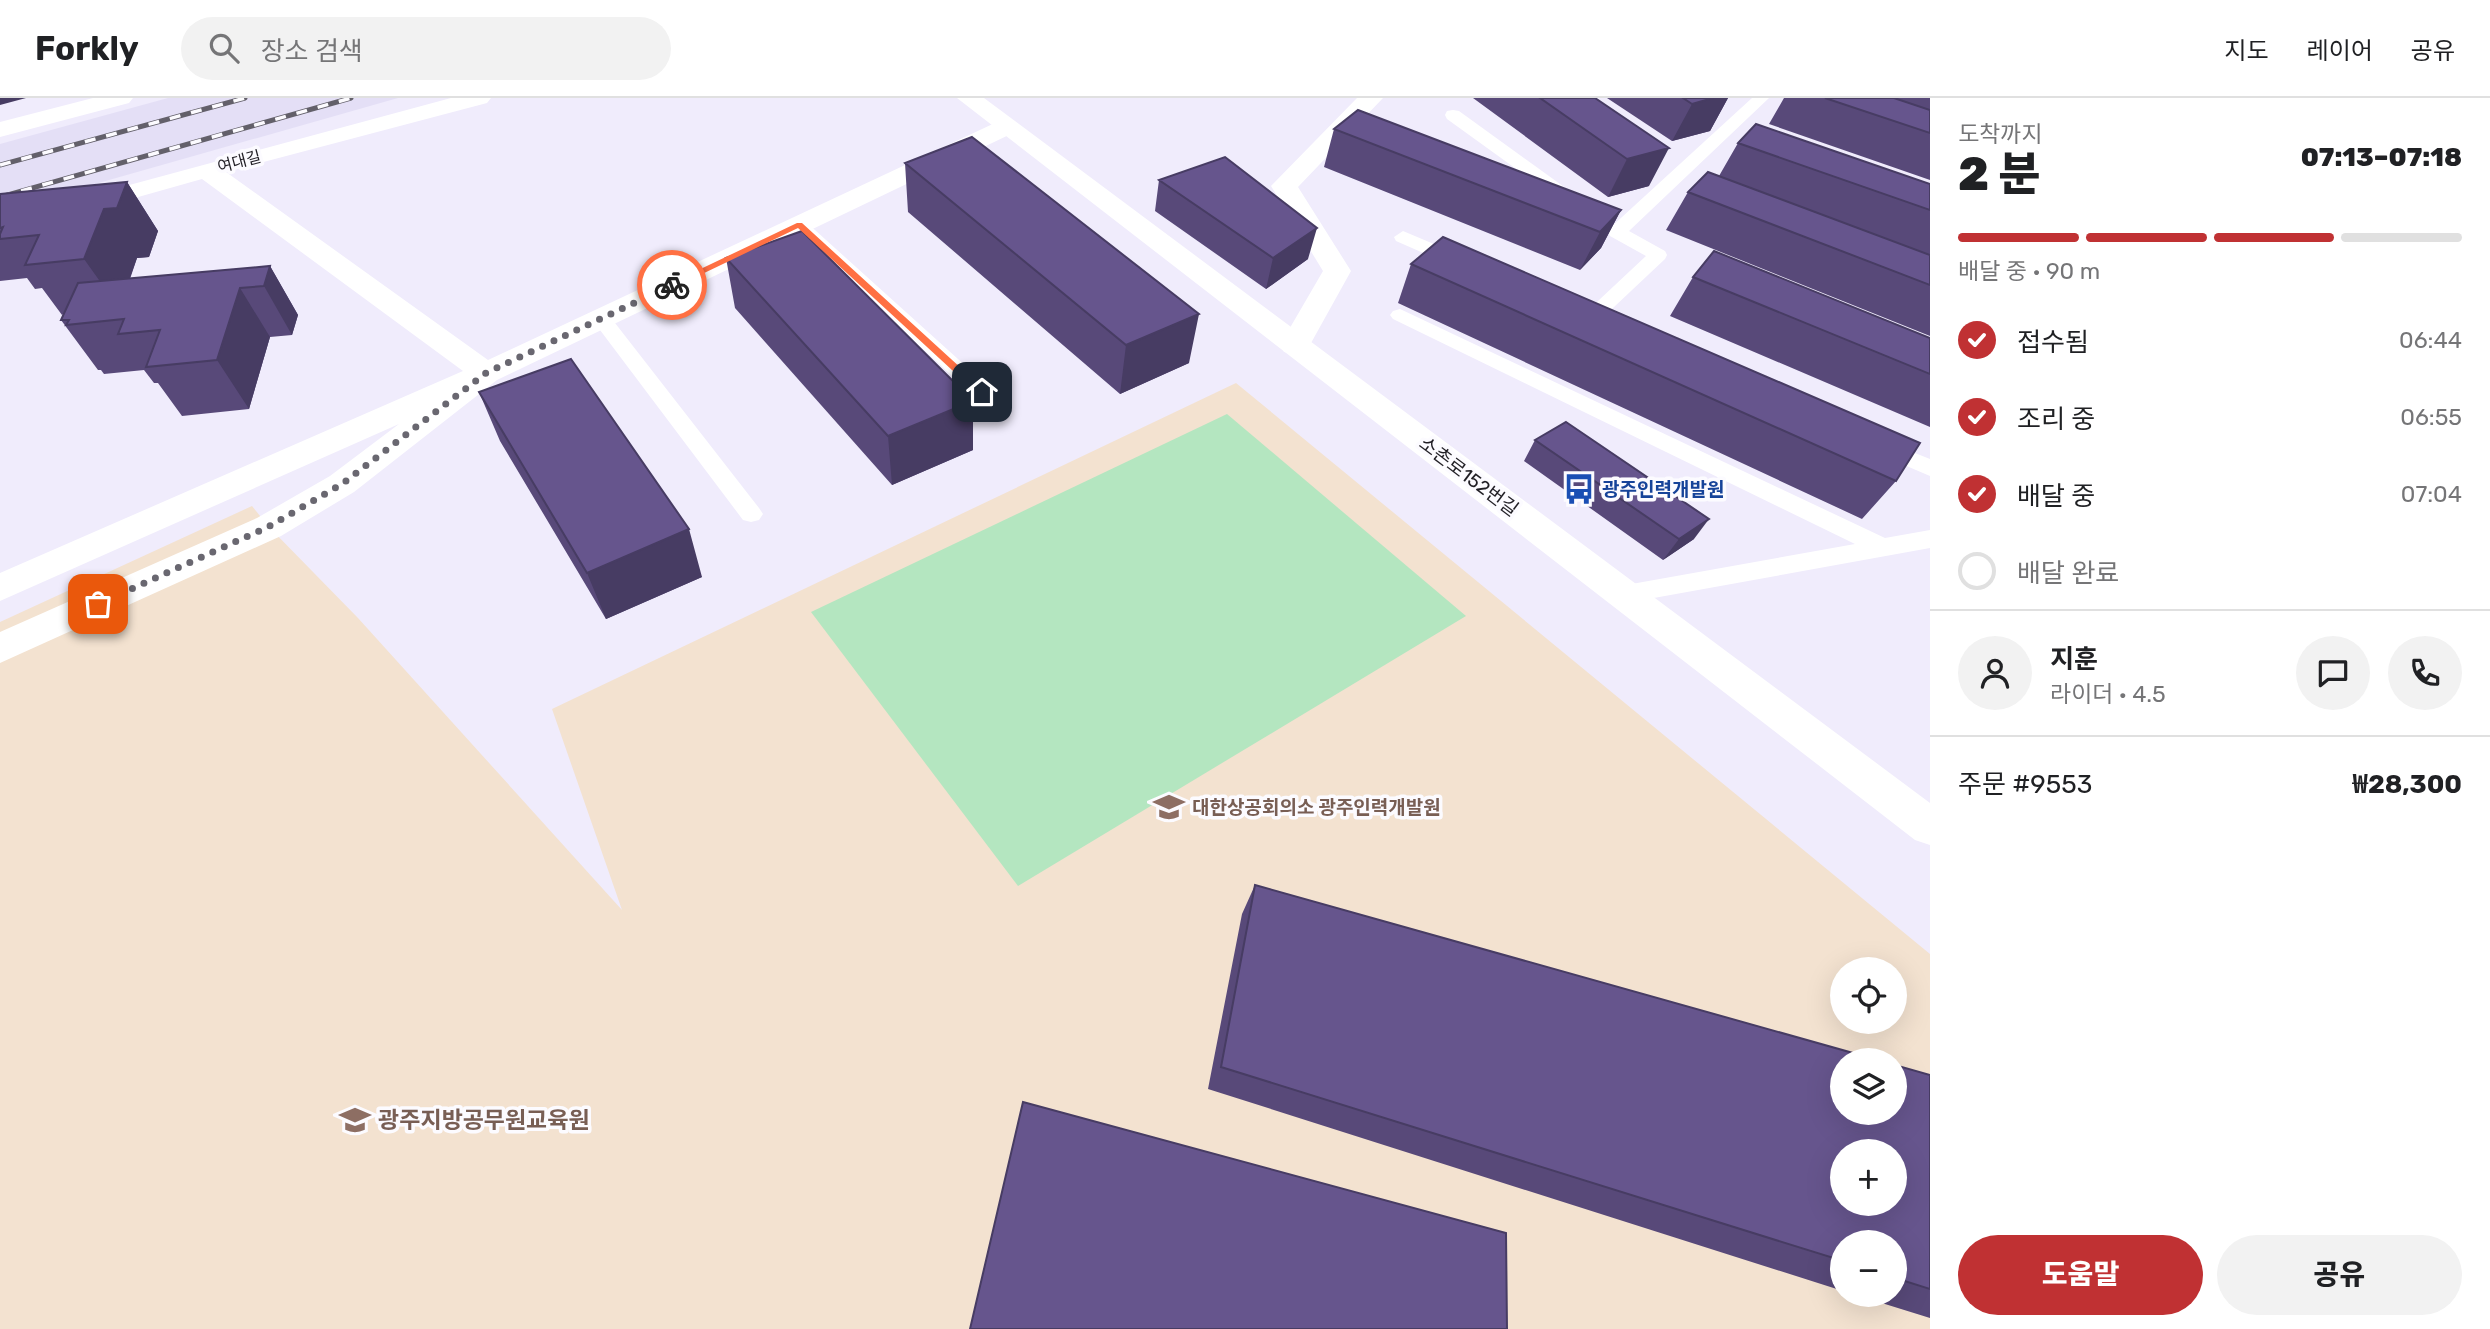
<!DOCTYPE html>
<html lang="ko">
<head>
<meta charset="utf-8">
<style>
	:root { --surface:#fff; --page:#f2f2f2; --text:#202124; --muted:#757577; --line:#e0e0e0; --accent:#c03133 }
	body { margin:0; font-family:Rubik,"Noto Sans KR",sans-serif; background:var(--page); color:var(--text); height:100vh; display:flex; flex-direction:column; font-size:26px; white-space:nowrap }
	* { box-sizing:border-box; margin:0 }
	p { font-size:23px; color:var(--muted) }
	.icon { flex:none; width:38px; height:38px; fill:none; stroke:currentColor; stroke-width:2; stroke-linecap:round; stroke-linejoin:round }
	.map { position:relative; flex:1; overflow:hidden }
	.details { display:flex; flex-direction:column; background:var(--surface); width:560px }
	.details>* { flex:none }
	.controls { position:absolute; left:1830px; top:859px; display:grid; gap:14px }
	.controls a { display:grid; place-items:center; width:77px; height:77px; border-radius:50%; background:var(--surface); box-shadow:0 7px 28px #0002; font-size:35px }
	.pin { position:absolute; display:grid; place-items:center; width:60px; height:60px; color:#fff; margin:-30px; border-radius:14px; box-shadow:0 4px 10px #0006 }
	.courier { position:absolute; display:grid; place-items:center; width:70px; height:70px; margin:-35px; border:5px solid #ff7043; border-radius:50%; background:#fff; color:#222; box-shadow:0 2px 9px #0007 }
	.headline em { font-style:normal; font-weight:800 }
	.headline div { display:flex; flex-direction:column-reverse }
	.headline { display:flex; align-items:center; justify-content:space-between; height:119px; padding:0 28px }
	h1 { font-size:46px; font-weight:800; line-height:52px }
	.bar { display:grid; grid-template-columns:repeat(4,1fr); gap:10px 7px; align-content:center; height:84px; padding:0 28px }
	.bar i { height:9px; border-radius:5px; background:var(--line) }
	.bar .on { background:var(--accent) }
	.bar p { grid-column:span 4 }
	.line { display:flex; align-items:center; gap:18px; padding:0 28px; border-top:2px solid var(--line) }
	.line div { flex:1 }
	.round { display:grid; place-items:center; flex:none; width:74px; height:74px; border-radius:37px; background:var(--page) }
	ol { padding:0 28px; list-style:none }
	li { display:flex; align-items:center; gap:21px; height:77px }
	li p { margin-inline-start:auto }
	li .icon { padding:7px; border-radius:50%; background:var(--accent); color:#fff; stroke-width:4 }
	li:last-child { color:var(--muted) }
	li i { width:38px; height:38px; border:4px solid var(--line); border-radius:50% }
	.button { display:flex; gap:14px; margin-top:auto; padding:14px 28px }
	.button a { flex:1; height:80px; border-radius:42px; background:var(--accent); color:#fff; font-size:28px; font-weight:800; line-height:80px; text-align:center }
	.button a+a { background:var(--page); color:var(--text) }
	header { display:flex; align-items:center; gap:42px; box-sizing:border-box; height:98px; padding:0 35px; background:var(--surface); border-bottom:2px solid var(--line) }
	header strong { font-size:33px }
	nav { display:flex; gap:38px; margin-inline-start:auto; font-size:24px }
	.search { width:490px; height:63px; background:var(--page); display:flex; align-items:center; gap:18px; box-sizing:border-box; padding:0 24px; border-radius:38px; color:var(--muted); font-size:26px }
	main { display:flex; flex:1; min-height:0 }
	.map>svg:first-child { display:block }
</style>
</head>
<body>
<header>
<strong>Forkly</strong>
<div class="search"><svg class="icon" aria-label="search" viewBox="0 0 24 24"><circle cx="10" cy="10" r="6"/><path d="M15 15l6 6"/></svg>장소 검색</div>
<nav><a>지도</a><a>레이어</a><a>공유</a></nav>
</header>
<main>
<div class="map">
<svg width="1930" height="1231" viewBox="0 0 1930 1231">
	<rect width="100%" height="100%" fill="#f0ecfc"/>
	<path fill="#e4dff6" d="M168,0H398L0,113V46Z"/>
	<path fill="#f3e2d0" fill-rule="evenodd" d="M1236,285L1930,856V1231H0V524L252,408L269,429L358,520L622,812L552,611ZM1843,872H1895V924H1843ZM1843,962H1895V1015H1843ZM1843,1054H1895V1106H1843ZM1843,1144H1895V1197H1843Z"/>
	<path fill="#b4e6c0" d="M1227,316L1466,518L1018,788L811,514Z"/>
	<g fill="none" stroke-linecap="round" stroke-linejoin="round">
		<path fill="#fff" fill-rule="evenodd" d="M1752,0H1769L1629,133L1665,153L1667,157L1665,161L1597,225H1583L1580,221L1583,217L1646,158L1610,138L1608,134L1610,130Z
			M1453,12L1459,13L1578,99L1581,103L1578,107H1566L1447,21L1445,17L1447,13Z
			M799,121L805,123L989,289L993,294L989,299H975L793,131L790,127Z
			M1403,133L1467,160L1469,164L1460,170L1453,168L1396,143L1394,139Z
			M1400,211L1885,440L1930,432V450L1626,505L1617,503L1614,496L1617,489L1626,487L1855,446L1393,221L1390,217L1393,213Z
			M601,214L608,216L759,410L763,416L759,422L751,424L743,422L594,224L591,220L594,216Z
			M1877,340L1930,361V378L1869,352L1866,347L1869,342Z"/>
		<path fill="#fff" fill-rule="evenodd" d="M93,0H133L129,5L0,39V24Z
			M451,0H491L487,5L226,74L488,262L997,24L1006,22L1015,24L1018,29L1015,34L497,282L354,394L281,438L0,565V534L257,420L330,378L399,326L0,503V475L463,273L202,81L0,138V122Z
			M1357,0H1383L1298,89L1351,173L1306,254L1295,256L1284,254L1280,247L1323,173L1271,88Z"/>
		<path fill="#fff" fill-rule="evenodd" d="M957,0H984L1930,705V747L1915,742Z"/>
		<defs>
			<path id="rail" d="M0,67L245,0
				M0,99L351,0"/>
		</defs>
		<use href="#rail" stroke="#63606a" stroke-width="5"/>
		<use href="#rail" stroke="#fcfbff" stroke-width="3.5" stroke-dasharray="11" stroke-linecap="butt"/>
	</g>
	<path fill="#584979" d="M1473,0H1595L1649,88L1608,99Z
		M1607,0H1728L1710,33L1672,43Z
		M1784,0H1930V82L1769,26Z
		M1334,31L1621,112L1601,150L1580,172L1324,69Z
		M1738,45L1930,86V238L1666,132L1688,94L1719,78Z
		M905,65L1189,265L1120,296L908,114Z
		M1159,82L1308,161L1266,191L1155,113Z
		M127,84L158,133L149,159L137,160L130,181L270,168L298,217L292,237L270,239L249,311L182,318L158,285H154L144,272L104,276L101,272H98L61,222L63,216L62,217L42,190L35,191L27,180L0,183V96Z
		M726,160L973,352L892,387L735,210Z
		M1411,166L1896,383L1862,421L1398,205Z
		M1693,179L1930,240V329L1670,218Z
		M479,294L702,479L606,521L500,343Z
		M1535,342L1694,441L1663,462L1524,363Z
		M1255,787L1930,977V1220L1856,1197H1895V1144H1843V1193L1208,991L1242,816Z"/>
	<path fill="#473c63" d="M0,0H26L0,7Z
		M1713,0H1728L1710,33L1672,43L1692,6Z
		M1669,50L1649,88L1608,99L1627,61Z
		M127,84L158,133L149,159L137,160L119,210L84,161L104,111Z
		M1621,112L1601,150L1580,172L1600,134Z
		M1317,130L1308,161L1266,191L1273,160Z
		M270,168L298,217L292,237L264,188Z
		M240,190L270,239L249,311L217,262Z
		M1199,216L1189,265L1120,296L1126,247Z
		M973,303V352L892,387L888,338Z
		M1709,421L1694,441L1663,462L1679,441Z
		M689,431L702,479L606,521L587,475Z"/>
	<path fill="#66558d" stroke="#473c63" stroke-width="2" fill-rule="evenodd" d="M1540,0H1595L1669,50L1627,61Z
		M1683,0H1713L1692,6Z
		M1825,0H1894L1930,12V35Z
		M1358,12L1621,112L1600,134L1334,31Z
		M1756,26L1930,86V112L1738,45Z
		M972,39L1199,216L1126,247L905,65Z
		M1225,59L1317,130L1273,160L1159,82Z
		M1708,74L1930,157V187L1688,94Z
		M127,84L117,110L104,111L84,161L25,167L39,137L0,141V136L3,129L0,130V96Z
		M802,133L973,303L888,338L726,160Z
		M1443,139L1920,345L1896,383L1411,166Z
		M1714,153L1930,240V276L1693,179Z
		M270,168L264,188L240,190L217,262L146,269L160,232L118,236L124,221L66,227L69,222H61L78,185Z
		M571,261L689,431L587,475L479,294Z
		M1566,324L1709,421L1679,441L1535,342Z
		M1255,787L1878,962H1843V1015H1895V967L1930,977V1191L1895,1180V1144H1843V1163L1221,969ZM1843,1054H1895V1106H1843Z
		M1023,1004L1506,1135L1507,1231H970Z"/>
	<path fill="#ff7043" d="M797,125H802L985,292V296H978L798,130L675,189L667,187Z"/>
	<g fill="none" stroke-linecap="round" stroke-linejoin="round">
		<path stroke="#696770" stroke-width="7" stroke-dasharray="0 12.6" d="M98,506L268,429L342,386L486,275L672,187"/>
	</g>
	<defs>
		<symbol id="bus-bare" viewBox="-9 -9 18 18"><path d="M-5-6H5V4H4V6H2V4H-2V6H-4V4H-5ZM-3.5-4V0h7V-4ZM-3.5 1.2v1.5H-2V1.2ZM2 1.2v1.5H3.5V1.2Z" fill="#1a4fb4" stroke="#fcfbff" stroke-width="2.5" paint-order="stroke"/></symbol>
		<symbol id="school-bare" viewBox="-9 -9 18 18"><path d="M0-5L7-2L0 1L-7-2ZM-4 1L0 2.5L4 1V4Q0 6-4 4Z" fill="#8d6e63" stroke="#fcfbff" stroke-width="2.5" paint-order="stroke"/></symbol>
	</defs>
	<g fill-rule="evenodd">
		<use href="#bus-bare" x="1557" y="369" width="44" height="44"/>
		<use href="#school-bare" x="1147" y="687" width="44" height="44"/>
		<use href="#school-bare" x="333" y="1000" width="44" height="44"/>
	</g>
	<g text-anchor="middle" stroke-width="7" stroke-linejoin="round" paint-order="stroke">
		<g font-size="16" fill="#211f25" stroke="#fcfbff">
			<text transform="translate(239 63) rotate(-15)" y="6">여대길</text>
		</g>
		<g font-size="19" fill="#211f25" stroke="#fcfbff">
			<text transform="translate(1469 378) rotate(37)" y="7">소촌로152번길</text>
		</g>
		<g font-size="19" font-weight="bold" fill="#164399" stroke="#fcfbff" text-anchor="start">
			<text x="1602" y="398">광주인력개발원</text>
		</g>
		<g font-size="19" font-weight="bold" fill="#785e54" stroke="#fcfbff" text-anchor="start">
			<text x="1192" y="716">대한상공회의소 광주인력개발원</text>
		</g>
		<g font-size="23" font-weight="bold" fill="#785e54" stroke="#fcfbff" text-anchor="start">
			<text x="378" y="1030">광주지방공무원교육원</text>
		</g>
	</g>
</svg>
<div class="controls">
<a><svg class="icon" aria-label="locate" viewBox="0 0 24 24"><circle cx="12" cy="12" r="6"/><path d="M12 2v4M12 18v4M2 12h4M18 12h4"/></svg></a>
<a><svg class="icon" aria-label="layers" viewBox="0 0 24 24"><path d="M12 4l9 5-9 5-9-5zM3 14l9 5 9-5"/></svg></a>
<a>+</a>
<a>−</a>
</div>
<div class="pin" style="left:98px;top:506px;background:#ea580c"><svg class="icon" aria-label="bag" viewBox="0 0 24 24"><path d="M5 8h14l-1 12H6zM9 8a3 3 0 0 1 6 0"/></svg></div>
<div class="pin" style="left:982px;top:294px;background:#1f2937"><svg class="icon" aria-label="home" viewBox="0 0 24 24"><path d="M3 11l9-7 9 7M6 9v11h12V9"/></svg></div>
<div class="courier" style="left:672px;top:187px"><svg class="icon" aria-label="bike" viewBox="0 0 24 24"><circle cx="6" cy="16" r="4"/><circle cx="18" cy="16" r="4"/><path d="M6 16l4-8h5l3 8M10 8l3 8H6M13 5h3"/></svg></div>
</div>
<section class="details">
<div class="headline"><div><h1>2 분</h1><p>도착까지</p></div><em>07:13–07:18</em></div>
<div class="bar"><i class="on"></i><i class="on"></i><i class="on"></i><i></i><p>배달 중 · 90 m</p></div>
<ol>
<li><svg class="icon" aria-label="check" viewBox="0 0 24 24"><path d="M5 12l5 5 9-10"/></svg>접수됨<p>06:44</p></li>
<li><svg class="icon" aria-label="check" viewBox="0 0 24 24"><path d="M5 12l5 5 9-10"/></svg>조리 중<p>06:55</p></li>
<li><svg class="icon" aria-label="check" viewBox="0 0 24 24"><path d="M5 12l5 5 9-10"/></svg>배달 중<p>07:04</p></li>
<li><i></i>배달 완료</li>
</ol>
<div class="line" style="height:126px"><a class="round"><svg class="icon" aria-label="person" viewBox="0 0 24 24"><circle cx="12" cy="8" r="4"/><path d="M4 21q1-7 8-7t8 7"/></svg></a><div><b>지훈</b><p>라이더 · 4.5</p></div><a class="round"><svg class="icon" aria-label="chat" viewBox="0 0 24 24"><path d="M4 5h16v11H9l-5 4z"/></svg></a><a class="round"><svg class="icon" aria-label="phone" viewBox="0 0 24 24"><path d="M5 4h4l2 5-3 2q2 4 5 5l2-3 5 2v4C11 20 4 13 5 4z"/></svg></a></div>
<div class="line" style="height:91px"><div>주문 #9553</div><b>₩28,300</b></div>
<div class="button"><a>도움말</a><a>공유</a></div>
</section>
</main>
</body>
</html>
